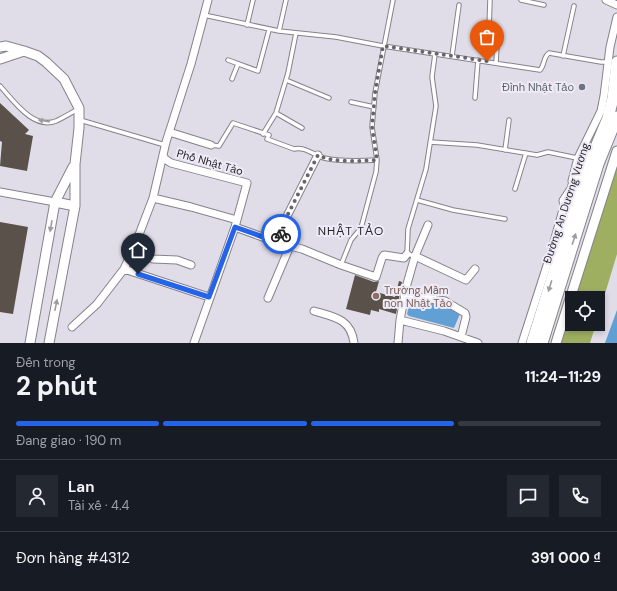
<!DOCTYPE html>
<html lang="vi">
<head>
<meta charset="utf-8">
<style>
	:root { --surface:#171b24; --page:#242831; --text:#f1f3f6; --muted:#9ea1a6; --line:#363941; --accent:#2563eb }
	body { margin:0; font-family:"DM Sans",sans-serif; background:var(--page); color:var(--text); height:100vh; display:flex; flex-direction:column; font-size:15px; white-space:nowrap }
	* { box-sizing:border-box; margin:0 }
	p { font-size:13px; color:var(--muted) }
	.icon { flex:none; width:22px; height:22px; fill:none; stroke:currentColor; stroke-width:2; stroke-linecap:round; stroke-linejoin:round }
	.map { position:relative; height:343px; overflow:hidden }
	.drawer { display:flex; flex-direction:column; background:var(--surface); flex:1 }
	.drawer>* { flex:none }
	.buttons { position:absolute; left:565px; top:291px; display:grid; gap:8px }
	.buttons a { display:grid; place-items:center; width:40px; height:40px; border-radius:0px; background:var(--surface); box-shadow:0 2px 6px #0003; font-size:20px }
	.pin { position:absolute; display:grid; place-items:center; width:34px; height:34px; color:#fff; margin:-41px -17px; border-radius:50% 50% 50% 0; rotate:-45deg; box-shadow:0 0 4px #0007 }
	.pin .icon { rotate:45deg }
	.courier { position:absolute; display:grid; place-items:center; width:40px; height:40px; margin:-20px; border:3px solid #2563eb; border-radius:50%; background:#fff; color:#222; box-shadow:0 1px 5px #0007 }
	.summary em { font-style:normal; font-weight:700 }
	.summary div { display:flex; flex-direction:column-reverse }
	.summary { display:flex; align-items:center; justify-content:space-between; height:68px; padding:0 16px }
	h1 { font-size:26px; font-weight:700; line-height:30px }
	.bar { display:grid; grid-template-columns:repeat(4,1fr); gap:6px 4px; align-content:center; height:48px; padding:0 16px }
	.bar i { height:5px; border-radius:3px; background:var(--line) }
	.bar .on { background:var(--accent) }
	.bar p { grid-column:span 4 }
	.line { display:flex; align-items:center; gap:10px; padding:0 16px; border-top:1px solid var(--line) }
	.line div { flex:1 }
	.round { display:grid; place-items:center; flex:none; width:42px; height:42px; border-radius:0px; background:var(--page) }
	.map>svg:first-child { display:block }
</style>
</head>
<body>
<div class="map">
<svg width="617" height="343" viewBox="0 0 617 343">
	<rect width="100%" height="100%" fill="#e1dde8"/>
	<path fill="#9eaf62" d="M617,151V254L598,317V298H572V324H596L590,343H556Z"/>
	<path fill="#619fd5" d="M411,298L442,303L458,312L460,314L454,328L409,316L407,314Z
		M617,310V343H605Z"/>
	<path fill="#5a514a" d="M0,103L29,130L25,134L33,136L27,171L0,166L2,142L0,141Z
		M0,222L28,227L13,314L0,312Z
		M355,275L374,282L379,281L376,292L395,297L399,281L402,282L396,314L379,309V312L371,310L370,315L346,309Z"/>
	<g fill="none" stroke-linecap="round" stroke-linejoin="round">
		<defs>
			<path id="service" d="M490,0L489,29L497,45L496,63
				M521,0L544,5
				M204,15L279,31L336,37L383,46L540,70C545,65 543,57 549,53L601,62H607
				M247,25L253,0
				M279,31L286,0
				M452,56L459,5
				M563,56L574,6
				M228,60L258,71L269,30
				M232,79L238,64
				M286,80L329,98
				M0,86C13,100 33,130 56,121C63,118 71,113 78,109
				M475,98L478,60
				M351,102L374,107
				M276,113L302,128
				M80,120L165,145
				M263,134L276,113L288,73L296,33
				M430,142L477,145L537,155L548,152L577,158
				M211,145L219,146L233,123L269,135L267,139L294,149C304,146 314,155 324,158C341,162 360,161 377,160
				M505,150L509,120
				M515,189L526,153
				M417,200L453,210L505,219
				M415,256L407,254L408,229L426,169L436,106L432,77L435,54
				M341,265L351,240L361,228L376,172L377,160L372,127L375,93L393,0"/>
			<path id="minor" d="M606,0L617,5
				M169,132L211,145
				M163,155L165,159L171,163L247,183L235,227L194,343
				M572,181L578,158L601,111L604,96L610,47L617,17
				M0,192L55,202
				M153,198L191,207L237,220
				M428,225L415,256L407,284L400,320L444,331L478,343
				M235,227L279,243L302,249L341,265L376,277L382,258L384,255L404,258L407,254
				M279,243L283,224L318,155
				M135,245L153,259L177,260L191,265
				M415,256L466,280L475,269
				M124,269L209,297
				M404,295L445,301L465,313L466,317L461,337
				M268,298L290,246
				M314,311C335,317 351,319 354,343
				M72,327L97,304L124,269L135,245L153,198L166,142L191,64L208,0
				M398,343L400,320
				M522,343L550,256L566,199"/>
			<path id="tertiary" d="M0,47L6,46L24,51L38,56L46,62L64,79L79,108V128L75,164V206L49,343
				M0,59L24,51
				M55,202L75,206
				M30,343L55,202L73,167
				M556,343L617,151"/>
			<path id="primary" d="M565,201L573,189L576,178
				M532,343L585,173L608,118L613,98L617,62
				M542,343L598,164L617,117"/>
		</defs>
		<use href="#service" stroke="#86828c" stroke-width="5.5"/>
		<use href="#minor" stroke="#86828c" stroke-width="9"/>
		<use href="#tertiary" stroke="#86828c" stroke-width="11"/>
		<use href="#primary" stroke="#86828c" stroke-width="13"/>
		<use href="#service" stroke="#fff" stroke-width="3.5"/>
		<use href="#minor" stroke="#fff" stroke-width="7"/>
		<use href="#tertiary" stroke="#fff" stroke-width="9"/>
		<use href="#primary" stroke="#fff" stroke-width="11"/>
	</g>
	<defs><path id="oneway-solid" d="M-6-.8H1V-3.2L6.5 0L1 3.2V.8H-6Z"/></defs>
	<g fill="#9d9c9e">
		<use href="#oneway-solid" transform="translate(44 121) rotate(-170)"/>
		<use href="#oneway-solid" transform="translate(51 226) rotate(100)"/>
		<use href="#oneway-solid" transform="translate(574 239) rotate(-72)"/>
		<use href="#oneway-solid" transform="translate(550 286) rotate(107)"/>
		<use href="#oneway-solid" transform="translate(56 305) rotate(-79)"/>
	</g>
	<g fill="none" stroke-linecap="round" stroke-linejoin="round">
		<path stroke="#67656b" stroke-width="4" stroke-dasharray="0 7.2" d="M281,234L283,224L318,155C332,163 361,161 377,160L372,127L375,93L383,46L487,61"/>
		<path stroke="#2563eb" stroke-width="5" d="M138,274L209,297L235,227L280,243L281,234"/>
	</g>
	<circle fill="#6b7280" stroke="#eeeaf6" stroke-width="1.5" cx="582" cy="87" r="4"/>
	<circle fill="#8d6e63" stroke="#eeeaf6" stroke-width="1.5" cx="376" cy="296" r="4"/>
	<g text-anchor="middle" stroke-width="4" stroke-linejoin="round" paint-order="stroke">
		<g font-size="11" fill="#5b616d" stroke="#eeeaf6" text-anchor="end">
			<text x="574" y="91">Đình Nhật Tảo</text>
		</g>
		<g font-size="11" fill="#252428" stroke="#eeeaf6">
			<text transform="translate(210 162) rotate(16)" y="4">Phố Nhật Tảo</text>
			<text transform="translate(566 203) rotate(-72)" y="4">Đường An Dương Vương</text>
		</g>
		<g font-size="11" fill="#785e54" stroke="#eeeaf6" text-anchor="start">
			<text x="384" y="294">Trường Mầm<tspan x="384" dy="13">non Nhật Tảo</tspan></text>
		</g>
		<g font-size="12" letter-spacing="1" fill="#252428" stroke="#eeeaf6">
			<text x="351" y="235">NHẬT TẢO</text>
		</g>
	</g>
</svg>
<div class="buttons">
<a><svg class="icon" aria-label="locate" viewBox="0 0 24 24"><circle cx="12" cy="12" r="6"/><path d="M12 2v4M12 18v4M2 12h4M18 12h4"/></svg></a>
</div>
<div class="pin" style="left:487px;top:61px;background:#ea580c"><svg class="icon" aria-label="bag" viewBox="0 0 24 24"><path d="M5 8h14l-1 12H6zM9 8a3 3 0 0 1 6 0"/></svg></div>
<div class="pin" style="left:138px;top:274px;background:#1f2937"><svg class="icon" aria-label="home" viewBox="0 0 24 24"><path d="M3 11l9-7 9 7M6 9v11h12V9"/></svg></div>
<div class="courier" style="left:281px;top:234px"><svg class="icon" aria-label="bike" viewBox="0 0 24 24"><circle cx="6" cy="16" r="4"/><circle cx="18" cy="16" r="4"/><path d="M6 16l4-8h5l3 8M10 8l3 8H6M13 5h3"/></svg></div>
</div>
<section class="drawer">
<div class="summary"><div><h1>2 phút</h1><p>Đến trong</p></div><em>11:24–11:29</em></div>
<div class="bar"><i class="on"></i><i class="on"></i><i class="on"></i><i></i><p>Đang giao · 190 m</p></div>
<div class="line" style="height:72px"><a class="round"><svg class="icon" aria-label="person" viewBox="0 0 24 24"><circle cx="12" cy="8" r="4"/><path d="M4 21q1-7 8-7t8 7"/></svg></a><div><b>Lan</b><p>Tài xế · 4.4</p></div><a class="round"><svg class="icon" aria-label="chat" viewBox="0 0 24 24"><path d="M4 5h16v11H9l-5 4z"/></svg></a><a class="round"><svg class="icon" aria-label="phone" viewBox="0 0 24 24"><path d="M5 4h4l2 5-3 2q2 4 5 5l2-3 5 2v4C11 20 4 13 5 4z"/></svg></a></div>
<div class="line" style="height:52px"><div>Đơn hàng #4312</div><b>391 000 ₫</b></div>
</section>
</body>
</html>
